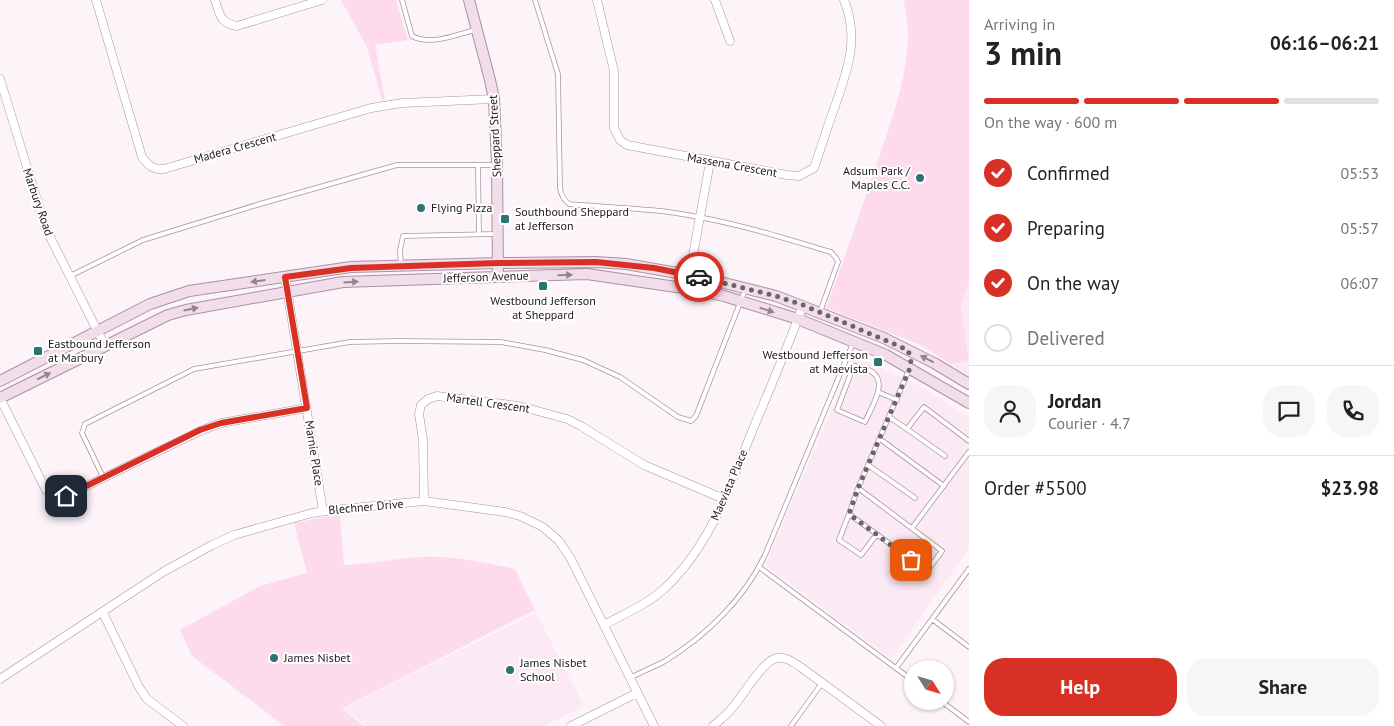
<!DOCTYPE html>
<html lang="en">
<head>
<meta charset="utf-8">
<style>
	:root { --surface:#fff; --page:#f6f6f6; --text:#222; --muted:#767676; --line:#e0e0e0; --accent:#d93025 }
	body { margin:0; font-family:"PT Sans",sans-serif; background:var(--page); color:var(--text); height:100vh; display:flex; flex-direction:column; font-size:19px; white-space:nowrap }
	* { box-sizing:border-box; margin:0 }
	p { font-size:16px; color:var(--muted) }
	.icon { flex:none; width:28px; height:28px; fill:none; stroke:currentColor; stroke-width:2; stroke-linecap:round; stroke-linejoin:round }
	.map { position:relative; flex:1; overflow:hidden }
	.sheet { display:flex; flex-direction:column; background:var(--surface); width:425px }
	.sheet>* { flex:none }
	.needle { width:32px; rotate:127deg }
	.buttons { position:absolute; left:904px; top:660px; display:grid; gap:10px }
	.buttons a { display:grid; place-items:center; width:50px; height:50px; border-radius:50%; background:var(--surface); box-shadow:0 1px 4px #0004; font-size:25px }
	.pin { position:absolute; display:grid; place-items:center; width:42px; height:42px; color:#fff; margin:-21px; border-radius:10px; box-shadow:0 2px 8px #0006 }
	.courier { position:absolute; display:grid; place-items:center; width:50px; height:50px; margin:-25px; border:4px solid #d93025; border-radius:50%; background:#fff; color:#222; box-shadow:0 1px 6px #0007 }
	.summary em { font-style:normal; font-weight:800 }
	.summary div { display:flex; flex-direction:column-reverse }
	.summary { display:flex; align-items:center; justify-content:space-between; height:85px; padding:0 15px }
	h1 { font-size:32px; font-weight:800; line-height:38px }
	.bar { display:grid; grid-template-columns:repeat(4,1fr); gap:8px 5px; align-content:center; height:60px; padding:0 15px }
	.bar i { height:6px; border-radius:4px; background:var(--line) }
	.bar .active { background:var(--accent) }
	.bar p { grid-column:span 4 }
	.line { display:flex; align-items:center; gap:12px; padding:0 15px; border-top:1px solid var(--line) }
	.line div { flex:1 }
	.round { display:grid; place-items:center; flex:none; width:52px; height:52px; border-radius:20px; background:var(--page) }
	ol { padding:0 15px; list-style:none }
	li { display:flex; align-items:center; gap:15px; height:55px }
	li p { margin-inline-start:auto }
	li .icon { padding:5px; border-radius:50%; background:var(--accent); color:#fff; stroke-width:4 }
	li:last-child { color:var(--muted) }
	li i { width:28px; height:28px; border:2px solid var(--line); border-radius:50% }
	.action { display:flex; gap:10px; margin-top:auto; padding:10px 15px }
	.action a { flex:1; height:58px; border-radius:20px; background:var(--accent); color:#fff; font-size:20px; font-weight:800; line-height:58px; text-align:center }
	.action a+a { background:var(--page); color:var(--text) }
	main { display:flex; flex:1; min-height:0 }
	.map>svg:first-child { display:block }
</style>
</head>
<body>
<main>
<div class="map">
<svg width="969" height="726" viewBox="0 0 969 726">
	<rect width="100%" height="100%" fill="#fdf4f9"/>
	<path fill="#fbe9f3" d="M969,252V357L957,275Z
		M855,355L925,389L969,417V548L891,659L765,565Z
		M969,360V377L950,364Z
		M536,613L584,706L544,726H367L343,708Z"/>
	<path fill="#fedaed" d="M341,0H396L408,40L375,45L385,100H382L367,47Z
		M903,0H969V283L961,305L969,360L950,364L921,345L826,308C842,265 857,221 872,178C889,126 920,54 903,0Z
		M340,514L344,565C371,564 397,558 422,557C454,555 485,563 515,569L535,610L342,708L363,726H285L192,656L180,630L260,586L307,573L294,523Z"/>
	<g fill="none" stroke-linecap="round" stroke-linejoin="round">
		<defs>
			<path id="lane" d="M402,0L412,36C430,46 455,35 475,30
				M535,0L558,74L560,188C561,195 563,199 569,204C612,208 655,208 698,217C743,225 787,239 831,252L836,258L838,262L820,312
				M478,165L479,233
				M401,265L400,250L403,236L495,234
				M70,276L143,240L260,204L397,165H497
				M855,366C894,372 876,398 865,422L837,410L851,373Z
				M878,392L897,400
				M889,417L907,429L924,407L969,441
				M907,429L945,456
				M880,439L944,486
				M868,465L915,498
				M103,477L82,433L85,424L194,369L350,342L398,341L501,342L545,350L583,360L620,377L678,417L691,421L696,416L745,290
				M858,488L942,551L927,571L849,514L858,488L909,370
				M849,514L839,540L861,555L877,534
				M912,528L969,452
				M759,567L912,680
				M932,619L969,647
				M896,668L969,569
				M630,678C641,672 654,667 665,661C706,636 744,599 765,555L853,343
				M941,701L969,722
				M791,726L822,683"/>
			<path id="street" d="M96,0L142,157C148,165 153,170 164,169L371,108L402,103L494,99
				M215,0C220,15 220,23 237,26L322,0
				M597,0L614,71V128L620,140L627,145L787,175L799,176L814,168C821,148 827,128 834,109C847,72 860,39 844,0
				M715,0L730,41
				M0,79L46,229L105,346
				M285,277L323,511
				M687,288L710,162
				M0,398L46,490C53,497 57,497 66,496L200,431L221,423L307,408
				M424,501L423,440L419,414L421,405L428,399L437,396L519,406L567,419L581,426L644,465L724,499
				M103,613L139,687L147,699L183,726
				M604,625C624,614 648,604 665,588C711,545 730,485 753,429C770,388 788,347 803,305
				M0,679L163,572L212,545L234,535L312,513L333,510L424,501L505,512L520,516L543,527L559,541L571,559L654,726
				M571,726L637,693
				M713,726C720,720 728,714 733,707C743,696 763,660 777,658C786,656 794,663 802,668L881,726"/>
			<path id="secondary" d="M469,0L490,80L494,99L497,165L498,270
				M0,381L150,304L189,291L351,267L498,263L596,262L626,264L700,277L776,296L884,338L934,363L969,384
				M0,398L168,315L186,310L343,282L587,274L697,290L724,296L798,319L886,355L969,403"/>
		</defs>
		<use href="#lane" stroke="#a8949f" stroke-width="5.5"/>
		<use href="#street" stroke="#a8949f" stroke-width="9"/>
		<use href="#secondary" stroke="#a8949f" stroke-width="12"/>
		<use href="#lane" stroke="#fff" stroke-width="4"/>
		<use href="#street" stroke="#fff" stroke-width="8"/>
		<use href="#secondary" stroke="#f2deea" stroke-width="10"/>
	</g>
	<defs><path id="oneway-solid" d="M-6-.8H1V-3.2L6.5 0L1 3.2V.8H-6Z" transform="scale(1.25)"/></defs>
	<g fill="#93848d">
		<use href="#oneway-solid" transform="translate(565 275) rotate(-1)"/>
		<use href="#oneway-solid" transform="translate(258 281) rotate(172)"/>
		<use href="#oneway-solid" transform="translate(351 282) rotate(-3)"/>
		<use href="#oneway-solid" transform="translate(191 309) rotate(-11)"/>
		<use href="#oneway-solid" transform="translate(767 310) rotate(17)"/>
		<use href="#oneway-solid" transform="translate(927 359) rotate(-153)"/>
		<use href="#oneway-solid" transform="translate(44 376) rotate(-26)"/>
	</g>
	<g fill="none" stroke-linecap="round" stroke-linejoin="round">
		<path stroke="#6c6469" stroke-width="5" stroke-dasharray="0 9" d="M699,277L776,296L803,305L908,350L911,360L910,368L858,488L849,514L911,560"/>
		<path stroke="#d93025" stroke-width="6" d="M66,496L200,430L221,423L307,408L285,277L351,268L498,263L596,262L654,268L699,277"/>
	</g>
	<g fill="#2a7474" stroke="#fff" stroke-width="2">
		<circle cx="920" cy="178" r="5"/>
		<circle cx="421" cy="208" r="5"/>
		<rect x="500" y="214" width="10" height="10" rx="2.5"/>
		<rect x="538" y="281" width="10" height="10" rx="2.5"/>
		<rect x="33" y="346" width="10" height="10" rx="2.5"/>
		<rect x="873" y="357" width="10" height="10" rx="2.5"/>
		<circle cx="274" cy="658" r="5"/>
		<circle cx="510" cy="670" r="5"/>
	</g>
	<g text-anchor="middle" stroke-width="4" stroke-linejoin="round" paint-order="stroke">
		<g font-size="12" fill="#1e171b" stroke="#fff">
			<text transform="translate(495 136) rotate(-93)" y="4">Sheppard Street</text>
			<text transform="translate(235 148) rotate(-16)" y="4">Madera Crescent</text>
			<text transform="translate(732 165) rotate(10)" y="4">Massena Crescent</text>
			<text transform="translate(38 202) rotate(71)" y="4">Marbury Road</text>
			<text transform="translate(486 277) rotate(-2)" y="4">Jefferson Avenue</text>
			<text transform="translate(488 403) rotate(8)" y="4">Martell Crescent</text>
			<text transform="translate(314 453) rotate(81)" y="4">Marnie Place</text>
			<text transform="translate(729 485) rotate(-67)" y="4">Maevista Place</text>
			<text transform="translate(366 507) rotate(-5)" y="4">Blechner Drive</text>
		</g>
		<g font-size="12" fill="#1e171b" stroke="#fff" text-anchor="start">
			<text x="910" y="175" text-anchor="end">Adsum Park /<tspan x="910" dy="14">Maples C.C.</tspan></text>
			<text x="431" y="212">Flying Pizza</text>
			<text x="515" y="216">Southbound Sheppard<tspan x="515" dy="14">at Jefferson</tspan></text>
			<text x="543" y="305" text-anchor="middle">Westbound Jefferson<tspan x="543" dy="14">at Sheppard</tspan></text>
			<text x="48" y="348">Eastbound Jefferson<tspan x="48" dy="14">at Marbury</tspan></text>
			<text x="868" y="359" text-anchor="end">Westbound Jefferson<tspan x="868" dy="14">at Maevista</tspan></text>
			<text x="284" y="662">James Nisbet</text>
			<text x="520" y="667">James Nisbet<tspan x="520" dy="14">School</tspan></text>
		</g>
	</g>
</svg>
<div class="buttons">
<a><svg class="needle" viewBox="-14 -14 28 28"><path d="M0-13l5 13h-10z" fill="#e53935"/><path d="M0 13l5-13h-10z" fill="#767676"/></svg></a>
</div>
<div class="pin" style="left:911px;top:560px;background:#ea580c"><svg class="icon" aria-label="bag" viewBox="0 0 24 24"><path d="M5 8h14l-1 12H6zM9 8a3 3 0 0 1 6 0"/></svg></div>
<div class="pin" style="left:66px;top:496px;background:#1f2937"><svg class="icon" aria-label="home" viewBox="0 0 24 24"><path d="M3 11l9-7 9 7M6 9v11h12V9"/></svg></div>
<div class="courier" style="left:699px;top:277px"><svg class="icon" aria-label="car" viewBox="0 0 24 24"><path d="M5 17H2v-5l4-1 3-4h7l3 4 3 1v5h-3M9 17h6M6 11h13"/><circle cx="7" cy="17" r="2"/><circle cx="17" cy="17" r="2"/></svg></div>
</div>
<section class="sheet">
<div class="summary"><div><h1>3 min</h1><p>Arriving in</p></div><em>06:16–06:21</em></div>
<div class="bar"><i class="active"></i><i class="active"></i><i class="active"></i><i></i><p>On the way · 600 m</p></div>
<ol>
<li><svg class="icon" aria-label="check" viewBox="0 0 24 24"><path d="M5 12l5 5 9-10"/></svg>Confirmed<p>05:53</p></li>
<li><svg class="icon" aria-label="check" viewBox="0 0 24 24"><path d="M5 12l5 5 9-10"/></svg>Preparing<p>05:57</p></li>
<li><svg class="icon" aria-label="check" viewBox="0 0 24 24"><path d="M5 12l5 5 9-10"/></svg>On the way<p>06:07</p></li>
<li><i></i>Delivered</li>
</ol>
<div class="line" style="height:90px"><a class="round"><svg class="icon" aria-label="person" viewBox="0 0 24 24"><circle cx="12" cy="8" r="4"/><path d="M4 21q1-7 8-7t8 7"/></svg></a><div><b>Jordan</b><p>Courier · 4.7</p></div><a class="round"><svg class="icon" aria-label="chat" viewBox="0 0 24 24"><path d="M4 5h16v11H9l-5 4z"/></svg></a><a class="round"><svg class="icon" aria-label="phone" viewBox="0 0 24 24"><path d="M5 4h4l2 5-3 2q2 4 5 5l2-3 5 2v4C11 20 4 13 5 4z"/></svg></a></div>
<div class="line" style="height:65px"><div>Order #5500</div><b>$23.98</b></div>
<div class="action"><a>Help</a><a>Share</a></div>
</section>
</main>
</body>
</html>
